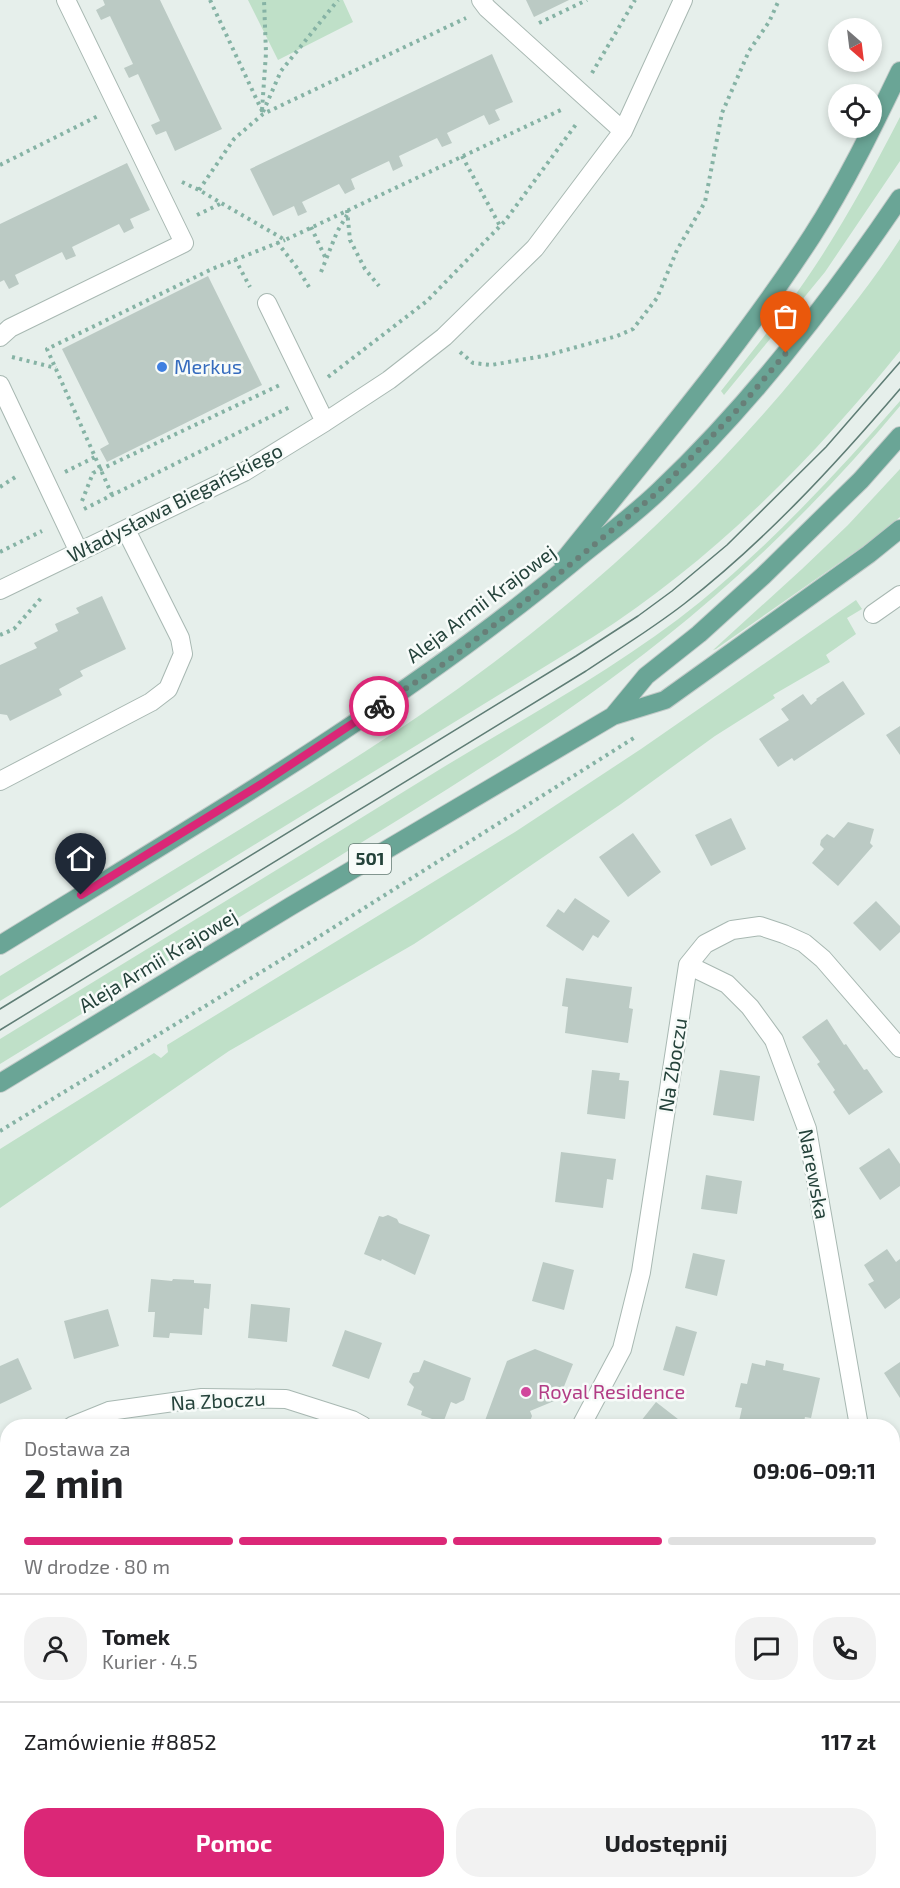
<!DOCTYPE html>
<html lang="pl">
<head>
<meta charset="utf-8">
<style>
	:root { --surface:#fff; --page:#f2f2f2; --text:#202124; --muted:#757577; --line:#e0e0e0; --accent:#db2777 }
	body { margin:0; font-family:"Exo 2",sans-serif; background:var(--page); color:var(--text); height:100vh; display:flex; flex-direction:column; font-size:22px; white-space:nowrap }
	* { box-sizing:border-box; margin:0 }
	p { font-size:20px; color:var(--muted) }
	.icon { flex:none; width:33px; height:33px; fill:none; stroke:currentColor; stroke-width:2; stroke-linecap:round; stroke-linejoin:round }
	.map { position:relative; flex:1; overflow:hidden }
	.sheet { position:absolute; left:0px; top:1419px; width:900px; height:470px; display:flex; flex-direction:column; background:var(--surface); border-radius:24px 24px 0 0; box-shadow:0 3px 9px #0003 }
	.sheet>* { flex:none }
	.needle { width:39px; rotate:152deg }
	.fabs { position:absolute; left:828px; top:18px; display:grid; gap:12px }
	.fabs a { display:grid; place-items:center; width:54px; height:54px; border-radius:50%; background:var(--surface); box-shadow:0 3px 9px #0003; font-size:30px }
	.pin { position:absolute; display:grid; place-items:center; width:51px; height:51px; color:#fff; margin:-62px -26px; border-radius:50% 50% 50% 0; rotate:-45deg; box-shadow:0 0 6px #0007 }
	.pin .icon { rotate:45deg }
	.courier { position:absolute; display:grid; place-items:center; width:60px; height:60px; margin:-30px; border:4px solid #db2777; border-radius:50%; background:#fff; color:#222; box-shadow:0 2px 8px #0007 }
	.summary em { font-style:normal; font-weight:700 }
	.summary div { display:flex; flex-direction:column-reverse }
	.summary { display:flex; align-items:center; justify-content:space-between; height:102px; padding:0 24px }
	h1 { font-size:39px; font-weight:700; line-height:45px }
	.bar { display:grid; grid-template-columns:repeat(4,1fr); gap:9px 6px; align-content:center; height:72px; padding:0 24px }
	.bar i { height:8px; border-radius:4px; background:var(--line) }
	.bar .selected { background:var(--accent) }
	.bar p { grid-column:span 4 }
	.line { display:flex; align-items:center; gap:15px; padding:0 24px; border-top:2px solid var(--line) }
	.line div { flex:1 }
	.round { display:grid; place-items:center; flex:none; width:63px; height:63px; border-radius:24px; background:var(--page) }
	.button { display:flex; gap:12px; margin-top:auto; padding:12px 24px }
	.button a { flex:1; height:69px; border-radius:24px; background:var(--accent); color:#fff; font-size:24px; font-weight:700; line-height:69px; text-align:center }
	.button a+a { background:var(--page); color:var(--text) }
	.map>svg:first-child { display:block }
</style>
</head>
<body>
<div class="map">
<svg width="900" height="1888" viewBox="0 0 900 1888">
	<rect width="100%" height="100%" fill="#e6efeb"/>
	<path fill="#bfe0c8" d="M248,0H343L353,22L278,60Z
		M900,117V161L825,272L724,395L721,391C749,355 779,319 805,281C841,229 871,173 900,117Z
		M900,239V351C812,460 712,561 593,637L0,1001V976C84,925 168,873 252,822C334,772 416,721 493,663C606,578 710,480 800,371C835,328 870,286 900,239Z
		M900,401V406C829,491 750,570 663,639C555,725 435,797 317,870C211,934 106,999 0,1064V1039C147,949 295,859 442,768C528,716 622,665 700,602C773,542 838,472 900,401Z
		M900,469V517L872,540L716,649L713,650L802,569L848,525Z
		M856,600L862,609L847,618L856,634L826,655L830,662L773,695L775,698L715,736L621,804L473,905L414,944L229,1051L0,1208V1149L154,1053L161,1058L168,1052L167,1045L515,832L641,749Z
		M900,1472V1512L896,1507L892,1476Z
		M167,1881H296L285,1888H171Z"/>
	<path fill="#bbcac4" d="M103,0H160L222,129L175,151L166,131L156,135L151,125L160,121L138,74L129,78L124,68L133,64L110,16L101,20L96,10L105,5Z
		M526,0H569L534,17Z
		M492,54L513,102L495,110L500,120L489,125L484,115L447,133L452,143L442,147L437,138L399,156L403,166L393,171L389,161L351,179L355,189L345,194L339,184L302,202L307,212L298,216L294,206L273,216L250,169Z
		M127,163L150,210L130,219L134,228L124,233L119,224L72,247L76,256L66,260L62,252L15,275L19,284L9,289L4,280L0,282V224Z
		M208,276L262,385L107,462L100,449L109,444L62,349Z
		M102,596L126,649L80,671L83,676L59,689L62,695L10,721L7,715L0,714V665L37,648L34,643L58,631L55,624L79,613L76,608Z
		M843,681L865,714L794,761L792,758L778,767L759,739L789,720L781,709L803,694L811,705L817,700L816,699Z
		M900,726V755L886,735Z
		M731,818L746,849L711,866L695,835Z
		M848,822L874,829L870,843L873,846L838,886L812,863L824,849L820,845L821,840L827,834L834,838Z
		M633,833L661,872L628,897L599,857Z
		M575,898L610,921L598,938L593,935L583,951L546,926L558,909L564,913Z
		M876,901L900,926V932L880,951L853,923Z
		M566,978L632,987L629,1008L633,1009L628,1043L565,1033L568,1007L562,1006Z
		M827,1019L844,1045L846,1044L864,1070L867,1069L883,1092L849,1115L833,1092L835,1090L817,1064L820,1062L802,1037Z
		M592,1070L620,1073L619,1080L629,1081L625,1119L587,1114Z
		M720,1070L760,1076L754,1121L713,1115Z
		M889,1148L900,1164V1186L880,1200L859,1168Z
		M561,1152L616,1159L613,1180L607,1179L603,1208L555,1202Z
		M706,1175L742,1181L737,1214L701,1209Z
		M388,1215L397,1219L399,1223L430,1235L415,1275L382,1259L381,1261L364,1254L379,1216L383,1217Z
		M887,1249L896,1262L900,1259V1298L885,1309L868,1284L874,1281L864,1265Z
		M693,1253L725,1260L717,1296L685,1288Z
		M543,1262L574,1270L564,1310L532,1301Z
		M151,1279L172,1281L173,1279L194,1280V1283L211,1284L209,1309L204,1308L202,1335L170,1333L169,1338L153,1337L155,1312H148Z
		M251,1304L290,1308L287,1342L248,1338Z
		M108,1309L119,1346L74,1359L64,1321Z
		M676,1326L697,1332L684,1376L663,1370Z
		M345,1330L382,1343L369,1379L332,1366Z
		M535,1349L573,1364L559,1399L530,1411L532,1416L529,1424L523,1426L514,1424L513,1426H483L507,1361Z
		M18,1358L32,1389L0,1404V1366Z
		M424,1360L471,1378L464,1400L456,1404L451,1402L443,1423L421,1415L422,1411L407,1405L414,1387L409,1382L413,1373L419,1372Z
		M766,1360L784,1364L783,1370L820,1378L811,1418L805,1417L803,1426H738L742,1408L735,1407L741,1383L747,1384L752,1363L765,1366Z
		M900,1362V1398L884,1373Z
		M656,1402L687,1426H637Z
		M892,1632L900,1643V1683L892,1688Z
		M0,1666L8,1673V1700L0,1707Z
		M17,1881H36L41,1888H7Z
		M381,1881H446L432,1888H384Z
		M614,1881H680L681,1883L684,1881L690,1888H605Z
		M794,1881H853L842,1888H799Z"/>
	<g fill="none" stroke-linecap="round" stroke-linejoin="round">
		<defs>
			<path id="minor" d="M481,0L487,8L623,131
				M267,303L325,422
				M0,337L10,328L184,243L66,0
				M0,385L79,552
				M0,590L244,472L325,422L389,380L444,337L535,248L623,131L683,0
				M873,614L900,595
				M0,781L151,702L168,689L183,654L180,638L126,530
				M688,965L727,984L750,1007L774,1040L807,1129L859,1426
				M72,1426L109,1411L202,1398L286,1399L352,1420L363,1426
				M581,1426L622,1349L641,1272L688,965L705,944L732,930L760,926L784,934L804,943L823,959L900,1048
				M0,1458L8,1454
				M0,1506L8,1503
				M150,1881L154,1888
				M342,1881L344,1888
				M489,1888L503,1881"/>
			<path id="major" d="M563,561C648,455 738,350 812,236C846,183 873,127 900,71
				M613,716L665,700L869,554L900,529
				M0,945C195,825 395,709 572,563C601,539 632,517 659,491C751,404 829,303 900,198
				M0,1083L291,906L613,716L646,676L699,634L763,576L861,480L900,436"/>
		</defs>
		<use href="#minor" stroke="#a8b8b2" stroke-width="20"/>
		<use href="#major" stroke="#c2cac8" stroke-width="20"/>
		<path stroke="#86b3a5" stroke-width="4" stroke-dasharray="3 4.5" stroke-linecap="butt" d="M210,0L263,113
			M539,23L587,0
			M592,73L635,0
			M262,110L266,53L264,0
			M263,112L281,71L338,0
			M462,156L500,226
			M0,165L98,116
			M182,182L199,190L285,240L563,109
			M199,190L234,139L263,114L466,18
			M347,210L350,240L365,269L379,286
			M197,215L222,203
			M311,227L326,259
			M277,242L298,269L309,287
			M235,259L250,287
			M321,272L337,232L347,215
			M460,352L473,363L491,365L544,356L617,336L633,329L657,298L677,250L705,202L722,113L749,51L769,22L779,0
			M12,357L56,368
			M328,377L427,301L505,221L577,123
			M65,472L95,457
			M0,487L17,476
			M112,495L47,349L212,269L285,240
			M82,501L93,473L282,384
			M84,509L292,406
			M0,552L42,531
			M0,635L14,629L42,597
			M0,1131L312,941L637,736
			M892,1525L900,1535
			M892,1777L900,1772
			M892,1826L900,1833
			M530,1888L544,1881
			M724,1888L732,1881"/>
		<use href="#minor" stroke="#fff" stroke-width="18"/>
		<use href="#major" stroke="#6aa596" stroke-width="18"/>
		<path stroke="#5f7d75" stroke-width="1.5" d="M0,1009L576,656L638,616L672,591L727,545L826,447L900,362
			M0,1030L586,671C619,649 653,628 684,604C764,542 834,466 900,389"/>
	</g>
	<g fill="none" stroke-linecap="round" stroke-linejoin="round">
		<path stroke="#687f78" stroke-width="6" stroke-dasharray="0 10.8" d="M379,706L445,663L537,592L658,492L742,405L786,353"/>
		<path stroke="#db2777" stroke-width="8" d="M81,895L263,783L379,706"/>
	</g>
	<circle fill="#3f7fe0" stroke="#f7fbf9" stroke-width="2" cx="162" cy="367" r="6"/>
	<circle fill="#d1479c" stroke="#f7fbf9" stroke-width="2" cx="526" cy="1392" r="6"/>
	<g text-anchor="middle" stroke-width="5" stroke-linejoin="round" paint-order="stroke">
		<rect fill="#f7fbf9" stroke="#637a73" stroke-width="1.5" x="349" y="844" width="42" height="30" rx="4.5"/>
		<g font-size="18" font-weight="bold" fill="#24423a">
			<text x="370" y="865">501</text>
		</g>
		<g font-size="20" fill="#366cbe" stroke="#f7fbf9" text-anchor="start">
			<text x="174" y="374">Merkus</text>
		</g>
		<g font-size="20" fill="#24423a" stroke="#f7fbf9">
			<text transform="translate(175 503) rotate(-27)" y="7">Władysława Biegańskiego</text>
			<text transform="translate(481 604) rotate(-37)" y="7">Aleja Armii Krajowej</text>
			<text transform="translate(158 961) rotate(-31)" y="7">Aleja Armii Krajowej</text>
			<text transform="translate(673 1065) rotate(-81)" y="7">Na Zboczu</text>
			<text transform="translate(814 1174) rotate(79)" y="7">Narewska</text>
			<text transform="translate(218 1401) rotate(-3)" y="7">Na Zboczu</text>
		</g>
		<g font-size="20" fill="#b23c85" stroke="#f7fbf9" text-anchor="start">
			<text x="538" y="1399">Royal Residence</text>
		</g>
	</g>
</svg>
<div class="fabs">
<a><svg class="needle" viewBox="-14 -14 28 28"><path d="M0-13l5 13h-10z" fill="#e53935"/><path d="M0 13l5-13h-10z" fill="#757577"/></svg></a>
<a><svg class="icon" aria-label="locate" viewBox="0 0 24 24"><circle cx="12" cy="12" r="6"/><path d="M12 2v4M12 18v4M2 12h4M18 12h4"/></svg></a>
</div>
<div class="pin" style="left:786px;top:353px;background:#ea580c"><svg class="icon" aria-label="bag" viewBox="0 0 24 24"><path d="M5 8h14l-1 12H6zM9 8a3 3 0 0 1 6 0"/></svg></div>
<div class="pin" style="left:81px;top:895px;background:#1f2937"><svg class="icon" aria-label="home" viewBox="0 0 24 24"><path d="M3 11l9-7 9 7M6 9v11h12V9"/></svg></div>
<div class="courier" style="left:379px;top:706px"><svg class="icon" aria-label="bike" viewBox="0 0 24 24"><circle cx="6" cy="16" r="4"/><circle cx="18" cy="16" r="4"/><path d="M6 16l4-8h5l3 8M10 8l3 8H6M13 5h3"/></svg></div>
<section class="sheet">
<div class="summary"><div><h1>2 min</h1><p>Dostawa za</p></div><em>09:06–09:11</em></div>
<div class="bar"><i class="selected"></i><i class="selected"></i><i class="selected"></i><i></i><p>W drodze · 80 m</p></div>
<div class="line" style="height:108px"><a class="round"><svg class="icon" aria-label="person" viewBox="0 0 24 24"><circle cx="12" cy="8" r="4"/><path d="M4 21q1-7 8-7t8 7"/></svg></a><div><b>Tomek</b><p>Kurier · 4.5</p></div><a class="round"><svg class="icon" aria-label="chat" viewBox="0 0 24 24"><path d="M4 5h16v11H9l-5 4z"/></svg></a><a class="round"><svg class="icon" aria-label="phone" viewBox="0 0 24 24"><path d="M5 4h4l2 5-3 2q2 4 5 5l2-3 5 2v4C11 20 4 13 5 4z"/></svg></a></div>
<div class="line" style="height:78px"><div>Zamówienie #8852</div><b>117 zł</b></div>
<div class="button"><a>Pomoc</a><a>Udostępnij</a></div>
</section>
</div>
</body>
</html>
